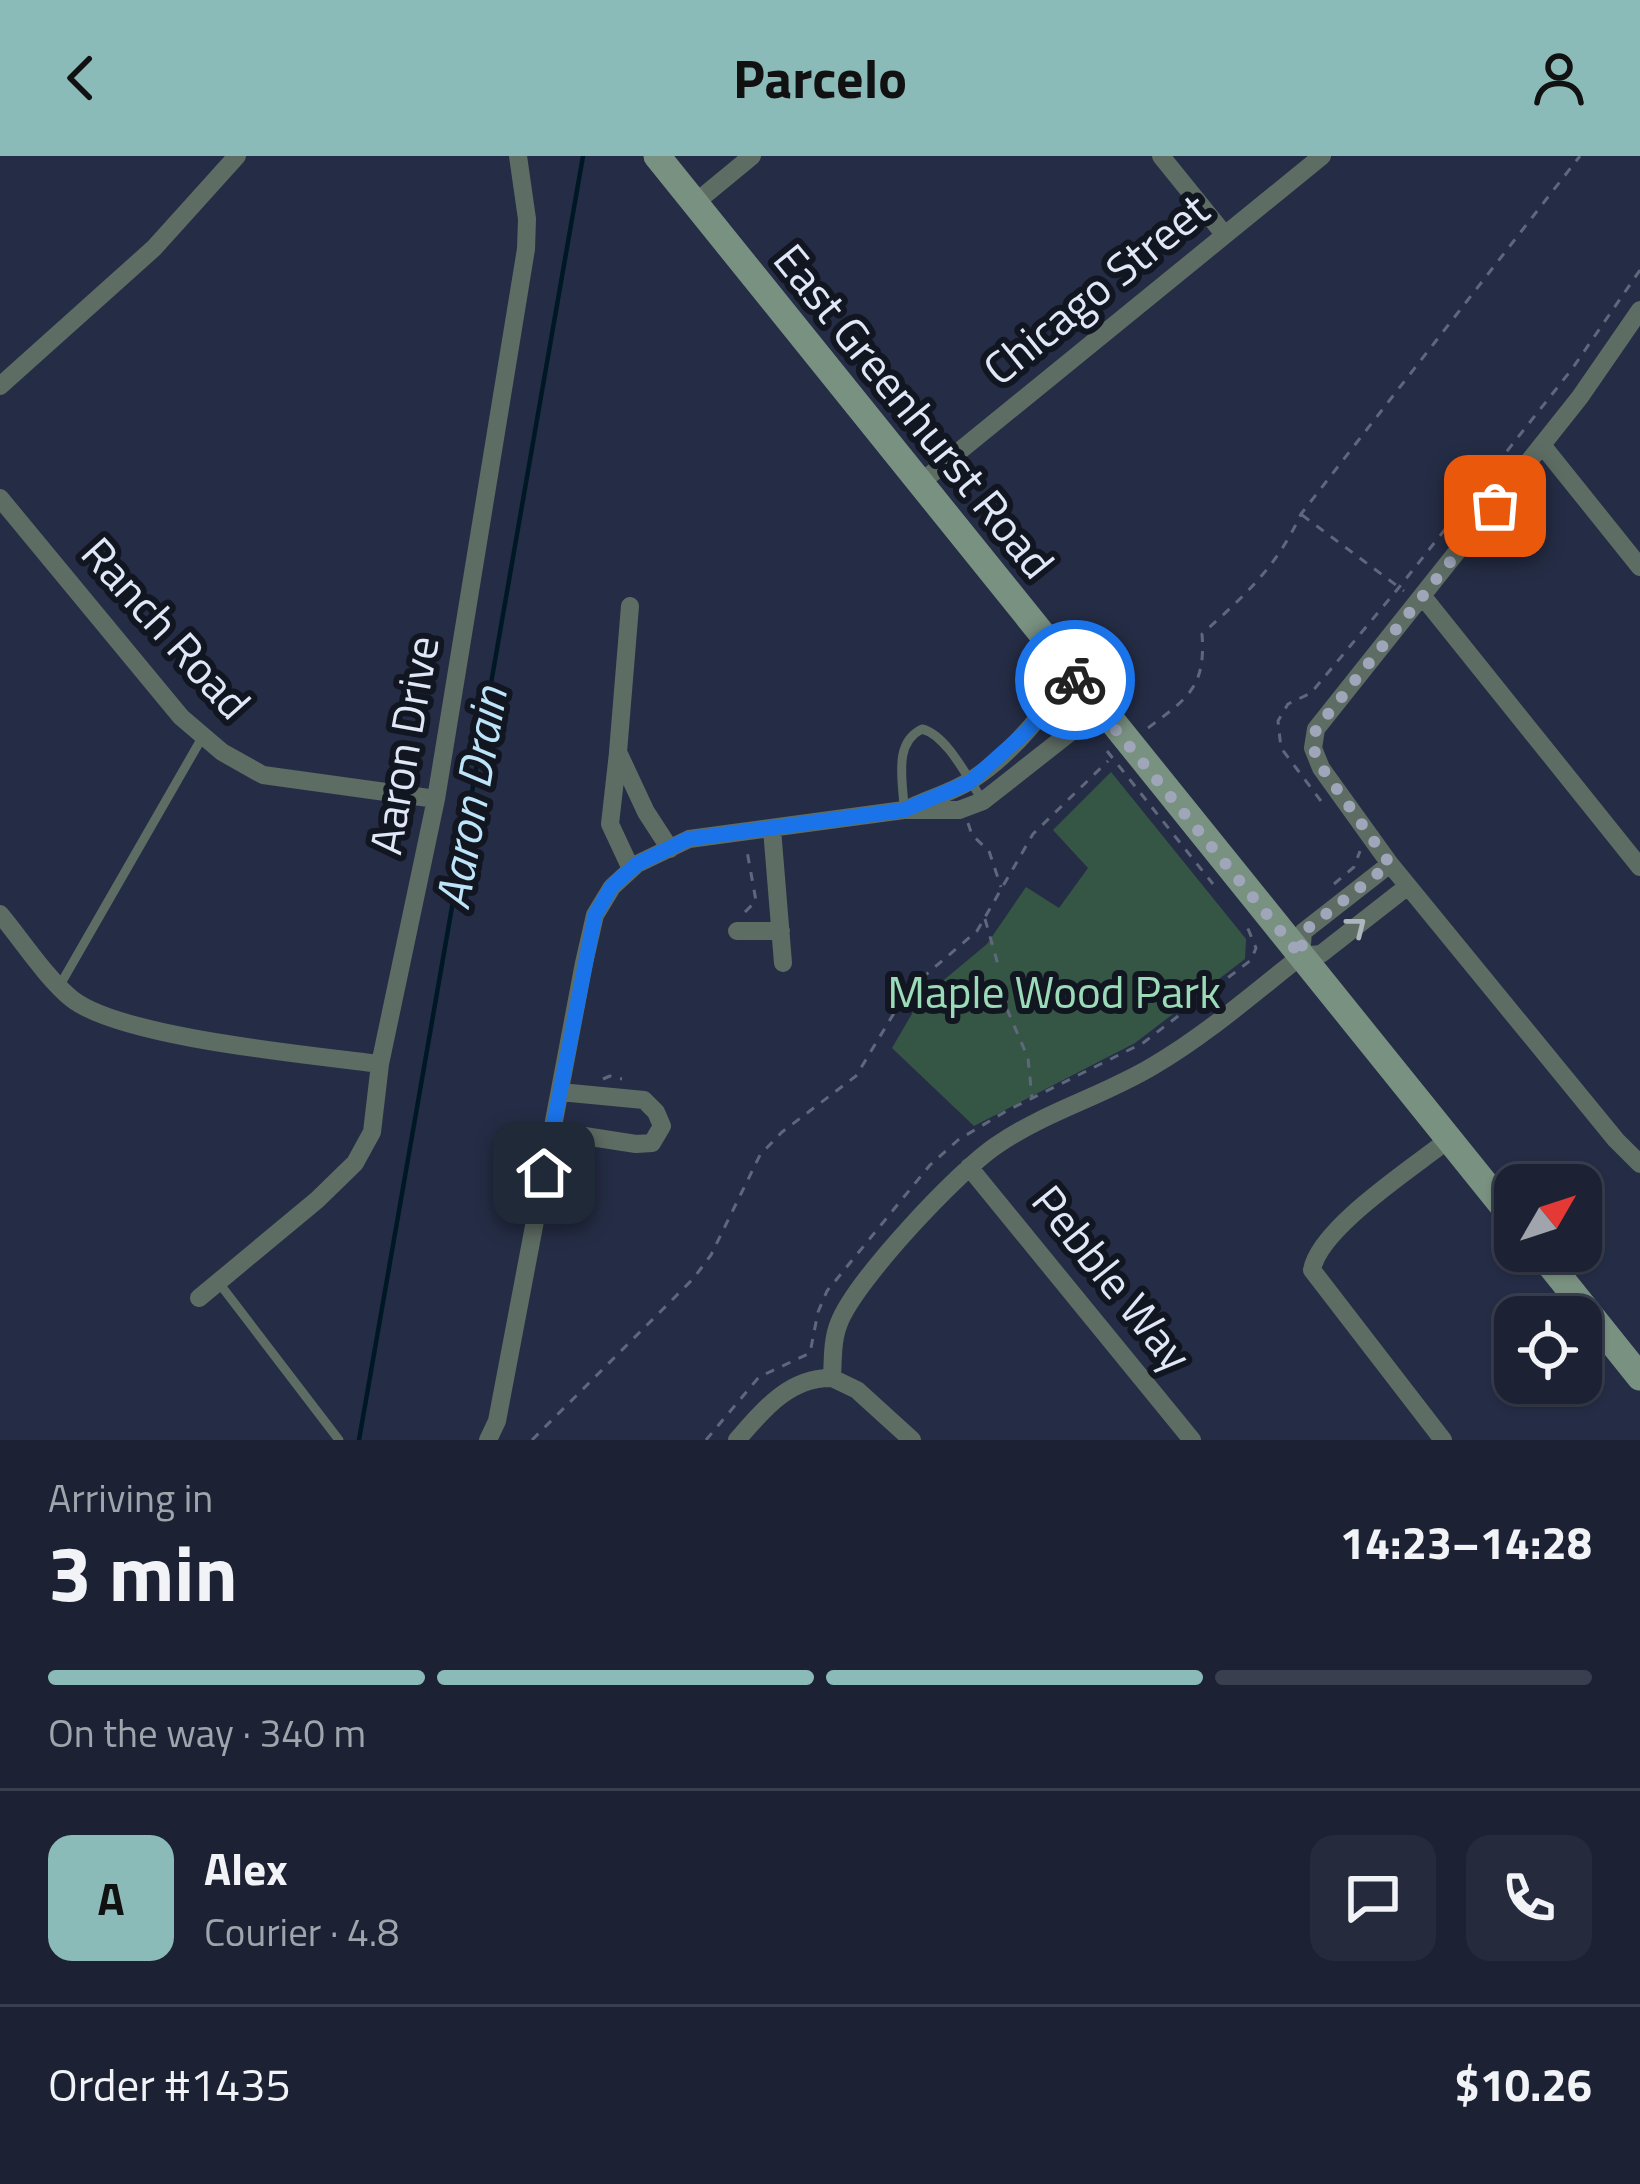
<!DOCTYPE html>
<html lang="en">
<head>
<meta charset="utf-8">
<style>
	:root { --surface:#1c2234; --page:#252a3c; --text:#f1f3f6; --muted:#a0a4ac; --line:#3a3f4f; --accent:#8bbbb9 }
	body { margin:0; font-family:"Titillium Web",sans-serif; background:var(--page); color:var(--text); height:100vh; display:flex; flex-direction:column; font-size:45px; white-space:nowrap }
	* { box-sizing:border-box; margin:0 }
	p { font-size:39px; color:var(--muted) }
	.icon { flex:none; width:66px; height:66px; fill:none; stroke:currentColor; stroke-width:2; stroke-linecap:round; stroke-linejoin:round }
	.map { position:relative; height:1284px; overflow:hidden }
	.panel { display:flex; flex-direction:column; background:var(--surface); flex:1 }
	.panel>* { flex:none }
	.needle { width:78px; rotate:51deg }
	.tools { position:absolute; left:1494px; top:1008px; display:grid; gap:24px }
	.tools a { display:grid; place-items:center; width:108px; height:108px; border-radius:24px; background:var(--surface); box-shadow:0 3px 9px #0004,0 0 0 3px var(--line); font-size:60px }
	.pin { position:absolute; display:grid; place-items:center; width:102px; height:102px; color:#fff; margin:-51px; border-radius:24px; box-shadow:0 6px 18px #0006 }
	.courier { position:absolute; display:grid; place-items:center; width:120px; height:120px; margin:-60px; border:9px solid #1a73e8; border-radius:50%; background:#fff; color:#222; box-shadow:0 3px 15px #0007 }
	.summary em { font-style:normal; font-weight:700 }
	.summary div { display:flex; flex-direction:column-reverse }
	.summary { display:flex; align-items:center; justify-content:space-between; height:204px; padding:0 48px }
	h1 { font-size:78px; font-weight:700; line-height:90px }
	.bar { display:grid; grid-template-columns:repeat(4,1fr); gap:18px 12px; align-content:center; height:144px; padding:0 48px }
	.bar i { height:15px; border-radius:9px; background:var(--line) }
	.bar .current { background:var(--accent) }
	.bar p { grid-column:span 4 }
	.line { display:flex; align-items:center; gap:30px; padding:0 48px; border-top:3px solid var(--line) }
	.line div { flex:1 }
	.round { display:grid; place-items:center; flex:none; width:126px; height:126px; border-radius:24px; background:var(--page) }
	header { display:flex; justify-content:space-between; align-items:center; height:156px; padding:0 48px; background:var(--accent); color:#111; font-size:54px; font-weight:700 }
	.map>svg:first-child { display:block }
</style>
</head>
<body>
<header><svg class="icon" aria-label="back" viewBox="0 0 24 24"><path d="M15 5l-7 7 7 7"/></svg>Parcelo<svg class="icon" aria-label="person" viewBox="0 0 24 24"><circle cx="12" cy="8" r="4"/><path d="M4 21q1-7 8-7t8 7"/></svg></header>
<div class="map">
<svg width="1640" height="1284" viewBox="0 0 1640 1284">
	<rect width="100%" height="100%" fill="#252d46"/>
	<path fill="#365645" d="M1111,616L1246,783L1245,803L1135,887L974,970L892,892L920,844L987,788L1026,731L1059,752L1088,712L1053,674Z"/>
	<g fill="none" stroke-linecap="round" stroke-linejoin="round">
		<path stroke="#001825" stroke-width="4.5" d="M359,1284L583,0"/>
		<path stroke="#5f677d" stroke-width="3" stroke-dasharray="9 9" stroke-linecap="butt" d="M1302,359L1404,435
			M1148,572C1188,542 1206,531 1202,478C1245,439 1276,412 1301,358L1580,0
			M1107,595L1213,728
			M1321,645L1281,592L1278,565L1288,548L1311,537L1401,429L1572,213L1640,114
			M968,667L972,679L989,695L1001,731
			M1334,728L1354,711L1360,695
			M745,756L756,745L747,695
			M985,763L999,812
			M1007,853L1028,902L1032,942
			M603,923L610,920L622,923
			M532,1284L693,1123L711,1099L760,999L782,976L856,920L908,834L977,775L1033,678L1108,605
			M706,1284L759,1221L810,1197L818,1156L827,1135L930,1009L958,984L1008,954L1143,887L1251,804L1256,792L1246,768"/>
		<path stroke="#5e6d64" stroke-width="9" d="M904,652C903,624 893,587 922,573C947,579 968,623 983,645
			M60,829L203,580
			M219,1127L339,1284"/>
		<path stroke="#5e6d64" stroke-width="18" d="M1161,0L1224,78
			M695,47L752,0
			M1640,154L1580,241L1316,573L1313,592L1321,612L1390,708L1616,984L1640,1008
			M0,230L154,92L237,0
			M1542,289L1640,411
			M919,328L1322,0
			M0,342L181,561L222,596L263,619L436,643
			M1424,442L1640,711
			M630,450L618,596L646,656L670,693
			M618,597L610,668L631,713
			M912,651C931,642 955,635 973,623C1013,597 1043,557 1071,519
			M772,673L783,807
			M0,758C21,783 47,823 72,843C122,882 312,899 380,908
			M737,775H781
			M1301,800L1303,776L1390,708
			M552,975L636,988L652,987L662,970L656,956L644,944L560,936
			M969,1011L1192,1284
			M199,1142L317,1044L355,1007L372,976L380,908L436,643L526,93L527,63L518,0
			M832,1222L857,1234L912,1284
			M488,1284L497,1265L584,807L595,759L612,731L637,708L689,683L904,654H959L983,645L1100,553
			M737,1284C762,1255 789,1221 832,1222C833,1204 832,1184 839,1167C855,1125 958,1015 997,989C1045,956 1103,940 1153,910C1206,879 1253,838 1301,800L1321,798L1408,730
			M1443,1284L1312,1114C1319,1072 1414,1011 1449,983"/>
		<path stroke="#799181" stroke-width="27" d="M657,0L1515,1065
			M1539,1095L1640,1221"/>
	</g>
	<defs><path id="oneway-chevron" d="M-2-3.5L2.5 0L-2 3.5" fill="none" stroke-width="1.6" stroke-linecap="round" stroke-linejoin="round" transform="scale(3)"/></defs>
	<use stroke="#acb6bc" href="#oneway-chevron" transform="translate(1357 770) rotate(-38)"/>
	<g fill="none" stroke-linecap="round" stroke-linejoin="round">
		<path stroke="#9fa6b9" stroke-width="12" stroke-dasharray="0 21.6" d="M1075,524L1301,800L1303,776L1390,708L1322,612L1313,592L1316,573L1495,350"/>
		<path stroke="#1a73e8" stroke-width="15" d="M544,1017L595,759L612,730L637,708L688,683L904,654L970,626L1028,574L1071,519L1075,524"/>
	</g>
	<g text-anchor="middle" stroke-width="12" stroke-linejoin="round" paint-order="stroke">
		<g font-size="45" fill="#e0e7f7" stroke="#121621">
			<text transform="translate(1096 133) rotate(-39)" y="16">Chicago Street</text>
			<text transform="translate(914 255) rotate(51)" y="16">East Greenhurst Road</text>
			<text transform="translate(166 472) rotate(48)" y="16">Ranch Road</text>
			<text transform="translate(404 589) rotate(-80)" y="16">Aaron Drive</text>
			<text transform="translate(1112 1122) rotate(51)" y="16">Pebble Way</text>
		</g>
		<g font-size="45" fill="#9bdbb7" stroke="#121621">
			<text x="1054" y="852">Maple Wood Park</text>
		</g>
		<g font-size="48" font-style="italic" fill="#bde4f9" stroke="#121621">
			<text transform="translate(471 642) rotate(-80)" y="17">Aaron Drain</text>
		</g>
	</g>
</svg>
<div class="tools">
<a><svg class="needle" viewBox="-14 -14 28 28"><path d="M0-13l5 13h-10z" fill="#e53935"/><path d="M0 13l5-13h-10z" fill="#a0a4ac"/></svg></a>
<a><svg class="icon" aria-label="locate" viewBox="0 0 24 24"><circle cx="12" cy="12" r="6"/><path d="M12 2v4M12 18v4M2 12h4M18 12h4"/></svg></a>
</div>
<div class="pin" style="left:1495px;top:350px;background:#ea580c"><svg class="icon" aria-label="bag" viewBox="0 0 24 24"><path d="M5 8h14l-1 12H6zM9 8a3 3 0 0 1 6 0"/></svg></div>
<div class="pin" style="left:544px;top:1017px;background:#1f2937"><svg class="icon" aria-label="home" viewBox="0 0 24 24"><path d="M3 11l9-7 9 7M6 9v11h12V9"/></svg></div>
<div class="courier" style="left:1075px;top:524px"><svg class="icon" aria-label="bike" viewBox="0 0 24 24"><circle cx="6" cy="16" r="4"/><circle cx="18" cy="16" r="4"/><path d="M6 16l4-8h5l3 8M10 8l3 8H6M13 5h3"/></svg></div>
</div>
<section class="panel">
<div class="summary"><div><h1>3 min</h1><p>Arriving in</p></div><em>14:23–14:28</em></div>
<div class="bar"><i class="current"></i><i class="current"></i><i class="current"></i><i></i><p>On the way · 340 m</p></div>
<div class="line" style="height:216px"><b class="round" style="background:var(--accent);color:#111">A</b><div><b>Alex</b><p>Courier · 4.8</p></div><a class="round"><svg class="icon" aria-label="chat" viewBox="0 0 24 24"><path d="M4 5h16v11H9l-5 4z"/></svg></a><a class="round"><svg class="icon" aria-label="phone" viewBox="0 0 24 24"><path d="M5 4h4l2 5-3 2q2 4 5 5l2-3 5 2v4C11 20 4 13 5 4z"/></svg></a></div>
<div class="line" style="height:156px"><div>Order #1435</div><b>$10.26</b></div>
</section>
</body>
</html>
